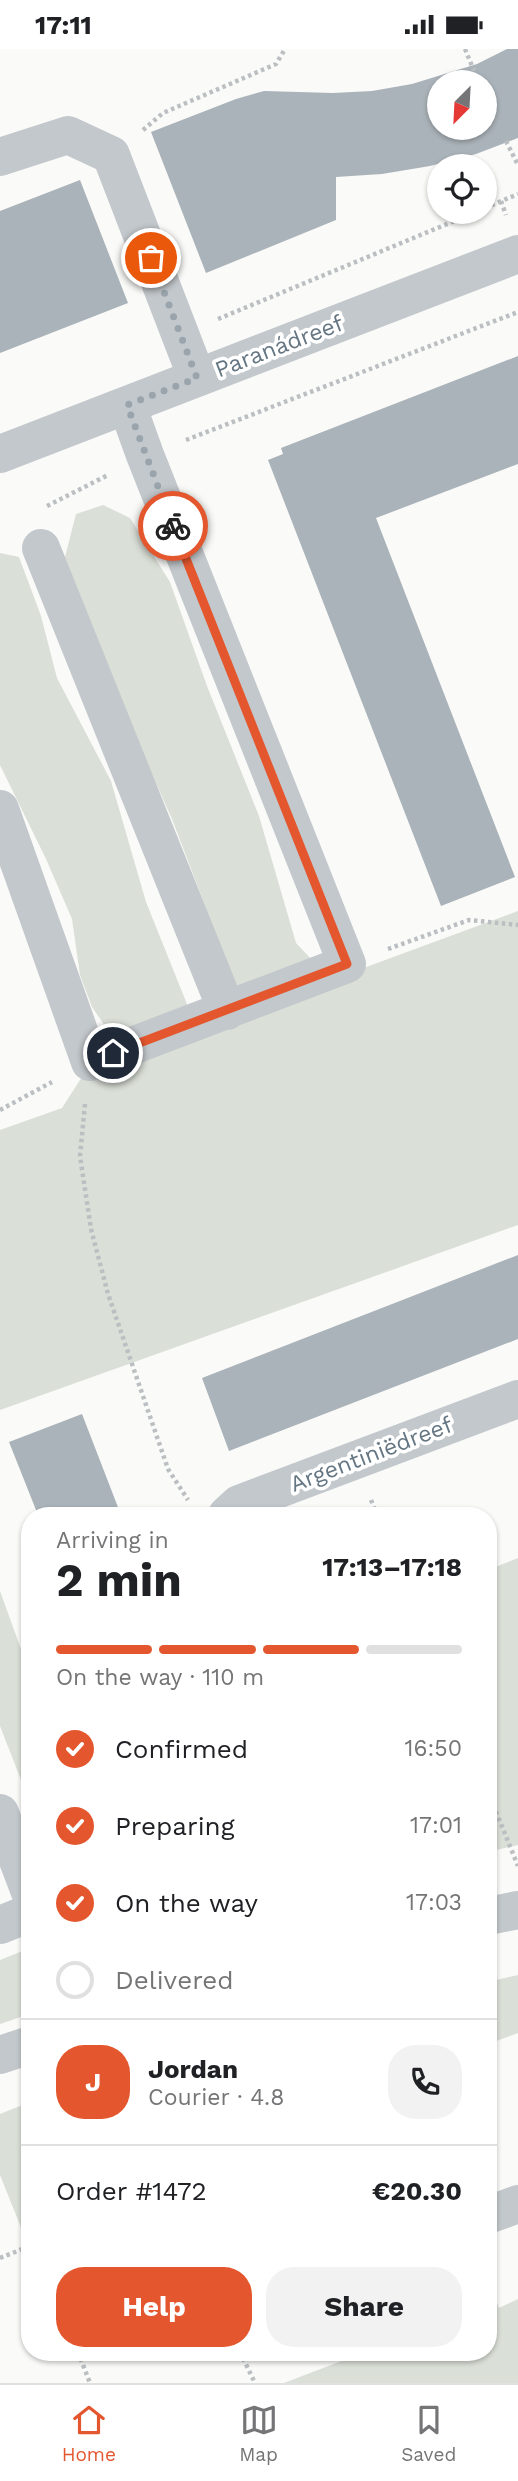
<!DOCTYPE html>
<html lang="en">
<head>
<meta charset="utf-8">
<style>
	:root { --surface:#fff; --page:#f2f2f2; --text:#202124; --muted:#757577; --line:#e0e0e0; --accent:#e4572e }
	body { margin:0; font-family:"Work Sans",sans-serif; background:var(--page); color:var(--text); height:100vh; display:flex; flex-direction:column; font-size:26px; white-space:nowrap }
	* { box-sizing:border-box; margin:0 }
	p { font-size:23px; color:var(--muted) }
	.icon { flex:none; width:38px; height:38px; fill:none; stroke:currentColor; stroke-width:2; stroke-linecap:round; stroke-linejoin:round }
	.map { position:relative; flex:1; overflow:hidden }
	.panel { position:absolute; left:21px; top:1458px; width:476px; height:854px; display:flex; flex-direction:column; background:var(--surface); border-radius:28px; box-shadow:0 2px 5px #0004 }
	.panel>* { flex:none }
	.needle { width:46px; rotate:204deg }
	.controls { position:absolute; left:427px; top:21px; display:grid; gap:14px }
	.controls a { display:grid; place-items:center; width:70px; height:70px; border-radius:50%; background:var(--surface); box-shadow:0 2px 5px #0004; font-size:35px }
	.pin { position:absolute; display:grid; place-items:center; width:60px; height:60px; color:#fff; margin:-30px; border:4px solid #fff; border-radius:50%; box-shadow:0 2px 7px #0007 }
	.courier { position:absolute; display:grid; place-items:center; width:70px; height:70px; margin:-35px; border:5px solid #e4572e; border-radius:50%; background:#fff; color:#222; box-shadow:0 2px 9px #0007 }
	.head em { font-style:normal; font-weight:700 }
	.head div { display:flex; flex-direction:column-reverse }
	.head { display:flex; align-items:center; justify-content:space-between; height:119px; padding:0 35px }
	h1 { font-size:46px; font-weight:700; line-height:52px }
	.bar { display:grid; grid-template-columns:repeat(4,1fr); gap:10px 7px; align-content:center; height:84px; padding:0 35px }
	.bar i { height:9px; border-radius:5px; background:var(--line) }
	.bar .selected { background:var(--accent) }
	.bar p { grid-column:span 4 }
	.line { display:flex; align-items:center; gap:18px; padding:0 35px; border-top:2px solid var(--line) }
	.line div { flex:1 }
	.round { display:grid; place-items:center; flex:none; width:74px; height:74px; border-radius:28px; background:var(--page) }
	ol { padding:0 35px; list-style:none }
	li { display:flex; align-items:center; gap:21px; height:77px }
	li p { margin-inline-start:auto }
	li .icon { padding:7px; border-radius:50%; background:var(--accent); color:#fff; stroke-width:4 }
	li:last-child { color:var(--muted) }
	li i { width:38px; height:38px; border:4px solid var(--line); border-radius:50% }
	.primary-button { display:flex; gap:14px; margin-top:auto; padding:14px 35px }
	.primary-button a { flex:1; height:80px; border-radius:28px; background:var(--accent); color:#fff; font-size:28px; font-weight:700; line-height:80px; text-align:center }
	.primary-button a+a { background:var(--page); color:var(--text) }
	.status { display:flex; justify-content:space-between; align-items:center; height:49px; padding:0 35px; background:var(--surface); direction:ltr }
	.status svg { height:19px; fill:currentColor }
	.tab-bar { display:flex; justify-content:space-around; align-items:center; height:98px; border-top:2px solid var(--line); background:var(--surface); font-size:19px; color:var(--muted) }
	.tab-bar a { display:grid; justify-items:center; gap:4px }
	.tab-bar .selected { color:var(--accent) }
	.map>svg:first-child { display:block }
</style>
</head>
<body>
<div class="status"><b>17:11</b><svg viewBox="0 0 49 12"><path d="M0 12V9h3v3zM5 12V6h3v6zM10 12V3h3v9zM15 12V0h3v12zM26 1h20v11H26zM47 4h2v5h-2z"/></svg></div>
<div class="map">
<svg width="518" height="2334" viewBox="0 0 518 2334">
	<rect width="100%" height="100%" fill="#fafaf8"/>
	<path fill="#dadfd7" d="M103,456L130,469L170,533L207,637L259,767L296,894L331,931L518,862V1176L0,1361V1081L62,1059L89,1017L117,1007L103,974L92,958L80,926L72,870L46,810L0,716V504L19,508L41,567L57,629L111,732L146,853L197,980L235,935L172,770L115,642L65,508L76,465Z
		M518,1509V1796L488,1803V1521Z
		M0,1542L30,1625V1754L0,1677Z
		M30,1899V1965L0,1975V1911Z
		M518,1926V1984L488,1995V1933Z
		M30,2053V2185L24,2186L0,2126V2065Z
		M495,2249L499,2259L518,2250V2334H284L365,2303H488V2252Z"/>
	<path fill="#aab3b9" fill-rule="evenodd" d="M507,0H518V89L476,105L430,117L382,125L336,128V171L206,224L151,83L236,50L264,42L333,44L372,42L412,35L477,15ZM439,33H485V79H439Z
		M80,131L128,254L0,304V162Z
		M518,307V415L376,469L515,828L441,857L268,411L283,405L281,399Z
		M518,1206V1290L229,1402L202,1329Z
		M82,1365L121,1466H38L9,1393Z"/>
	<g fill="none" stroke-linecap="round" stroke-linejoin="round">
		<path stroke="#bbbfc2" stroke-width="4.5" stroke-dasharray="3.5 3.5" stroke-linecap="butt" d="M465,0L474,22
			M143,81L163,64L276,15L285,0
			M506,92L518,116
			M501,152L506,166
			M485,159L518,145
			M218,270L476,163
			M186,391L518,263
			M47,457L108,426
			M388,900L469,871L518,876
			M85,1055L80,1107L91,1180L108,1245L168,1420L188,1451
			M0,1061L52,1033
			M371,1451L377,1466
			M488,1743L518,1817
			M0,2209L30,2197
			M78,2303L90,2334
			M240,2303L255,2334"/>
		<path stroke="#c3c8cc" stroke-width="38" d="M0,108L68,86L111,106L197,329
			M0,405L518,205
			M41,499L227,962
			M0,760L90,1013L347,915L145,406L127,356
			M227,1466L239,1455L518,1350
			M0,1764L30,1843
			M488,1867L518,1861
			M0,1876L30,1864
			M0,2006L30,1996
			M488,2166L518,2155"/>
	</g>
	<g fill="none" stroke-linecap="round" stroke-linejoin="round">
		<path stroke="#99a4ac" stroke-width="7" stroke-dasharray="0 12.6" d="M151,209L197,329L127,356L173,477"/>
		<path stroke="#e4572e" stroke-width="9" d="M113,1004L347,915L173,477"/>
	</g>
	<g text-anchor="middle" stroke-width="7" stroke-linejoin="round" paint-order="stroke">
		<g font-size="23" fill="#657683" stroke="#fff">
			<text transform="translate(279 297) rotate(-21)" y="8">Paranádreef</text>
			<text transform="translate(371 1405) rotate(-21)" y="8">Argentiniëdreef</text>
		</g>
	</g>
</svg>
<div class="controls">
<a><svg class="needle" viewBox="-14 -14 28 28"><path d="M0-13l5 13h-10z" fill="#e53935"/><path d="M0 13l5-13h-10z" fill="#757577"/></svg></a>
<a><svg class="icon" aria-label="locate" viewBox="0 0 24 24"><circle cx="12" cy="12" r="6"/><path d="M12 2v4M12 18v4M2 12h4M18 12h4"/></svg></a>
</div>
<div class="pin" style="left:151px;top:209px;background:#ea580c"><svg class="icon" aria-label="bag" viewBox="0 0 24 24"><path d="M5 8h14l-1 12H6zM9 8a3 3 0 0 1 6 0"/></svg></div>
<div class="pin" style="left:113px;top:1004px;background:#1f2937"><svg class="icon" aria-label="home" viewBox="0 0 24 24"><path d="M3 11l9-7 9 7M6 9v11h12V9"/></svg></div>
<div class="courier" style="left:173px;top:477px"><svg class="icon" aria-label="bike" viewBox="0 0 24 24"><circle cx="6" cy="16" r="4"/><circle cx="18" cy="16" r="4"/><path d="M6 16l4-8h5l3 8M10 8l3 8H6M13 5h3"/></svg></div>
<section class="panel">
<div class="head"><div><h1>2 min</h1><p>Arriving in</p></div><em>17:13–17:18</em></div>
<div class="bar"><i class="selected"></i><i class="selected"></i><i class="selected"></i><i></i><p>On the way · 110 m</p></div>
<ol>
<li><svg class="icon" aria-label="check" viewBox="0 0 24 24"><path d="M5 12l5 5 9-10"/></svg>Confirmed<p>16:50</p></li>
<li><svg class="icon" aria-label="check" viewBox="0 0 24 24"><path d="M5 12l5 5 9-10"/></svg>Preparing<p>17:01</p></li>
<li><svg class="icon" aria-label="check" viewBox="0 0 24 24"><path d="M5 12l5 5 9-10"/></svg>On the way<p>17:03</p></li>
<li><i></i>Delivered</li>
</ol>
<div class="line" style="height:126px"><b class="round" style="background:var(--accent);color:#fff">J</b><div><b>Jordan</b><p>Courier · 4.8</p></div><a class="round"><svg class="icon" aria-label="phone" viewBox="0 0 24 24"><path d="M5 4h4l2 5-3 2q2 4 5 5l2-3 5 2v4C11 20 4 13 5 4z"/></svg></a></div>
<div class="line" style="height:91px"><div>Order #1472</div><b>€20.30</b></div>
<div class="primary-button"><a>Help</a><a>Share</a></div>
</section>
</div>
<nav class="tab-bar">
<a class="selected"><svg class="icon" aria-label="home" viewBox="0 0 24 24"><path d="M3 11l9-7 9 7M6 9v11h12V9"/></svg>Home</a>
<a><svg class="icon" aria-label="map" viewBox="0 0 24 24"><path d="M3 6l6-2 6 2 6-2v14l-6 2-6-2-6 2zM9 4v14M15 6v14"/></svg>Map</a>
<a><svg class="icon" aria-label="saved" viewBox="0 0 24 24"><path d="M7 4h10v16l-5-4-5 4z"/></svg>Saved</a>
</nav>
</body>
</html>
